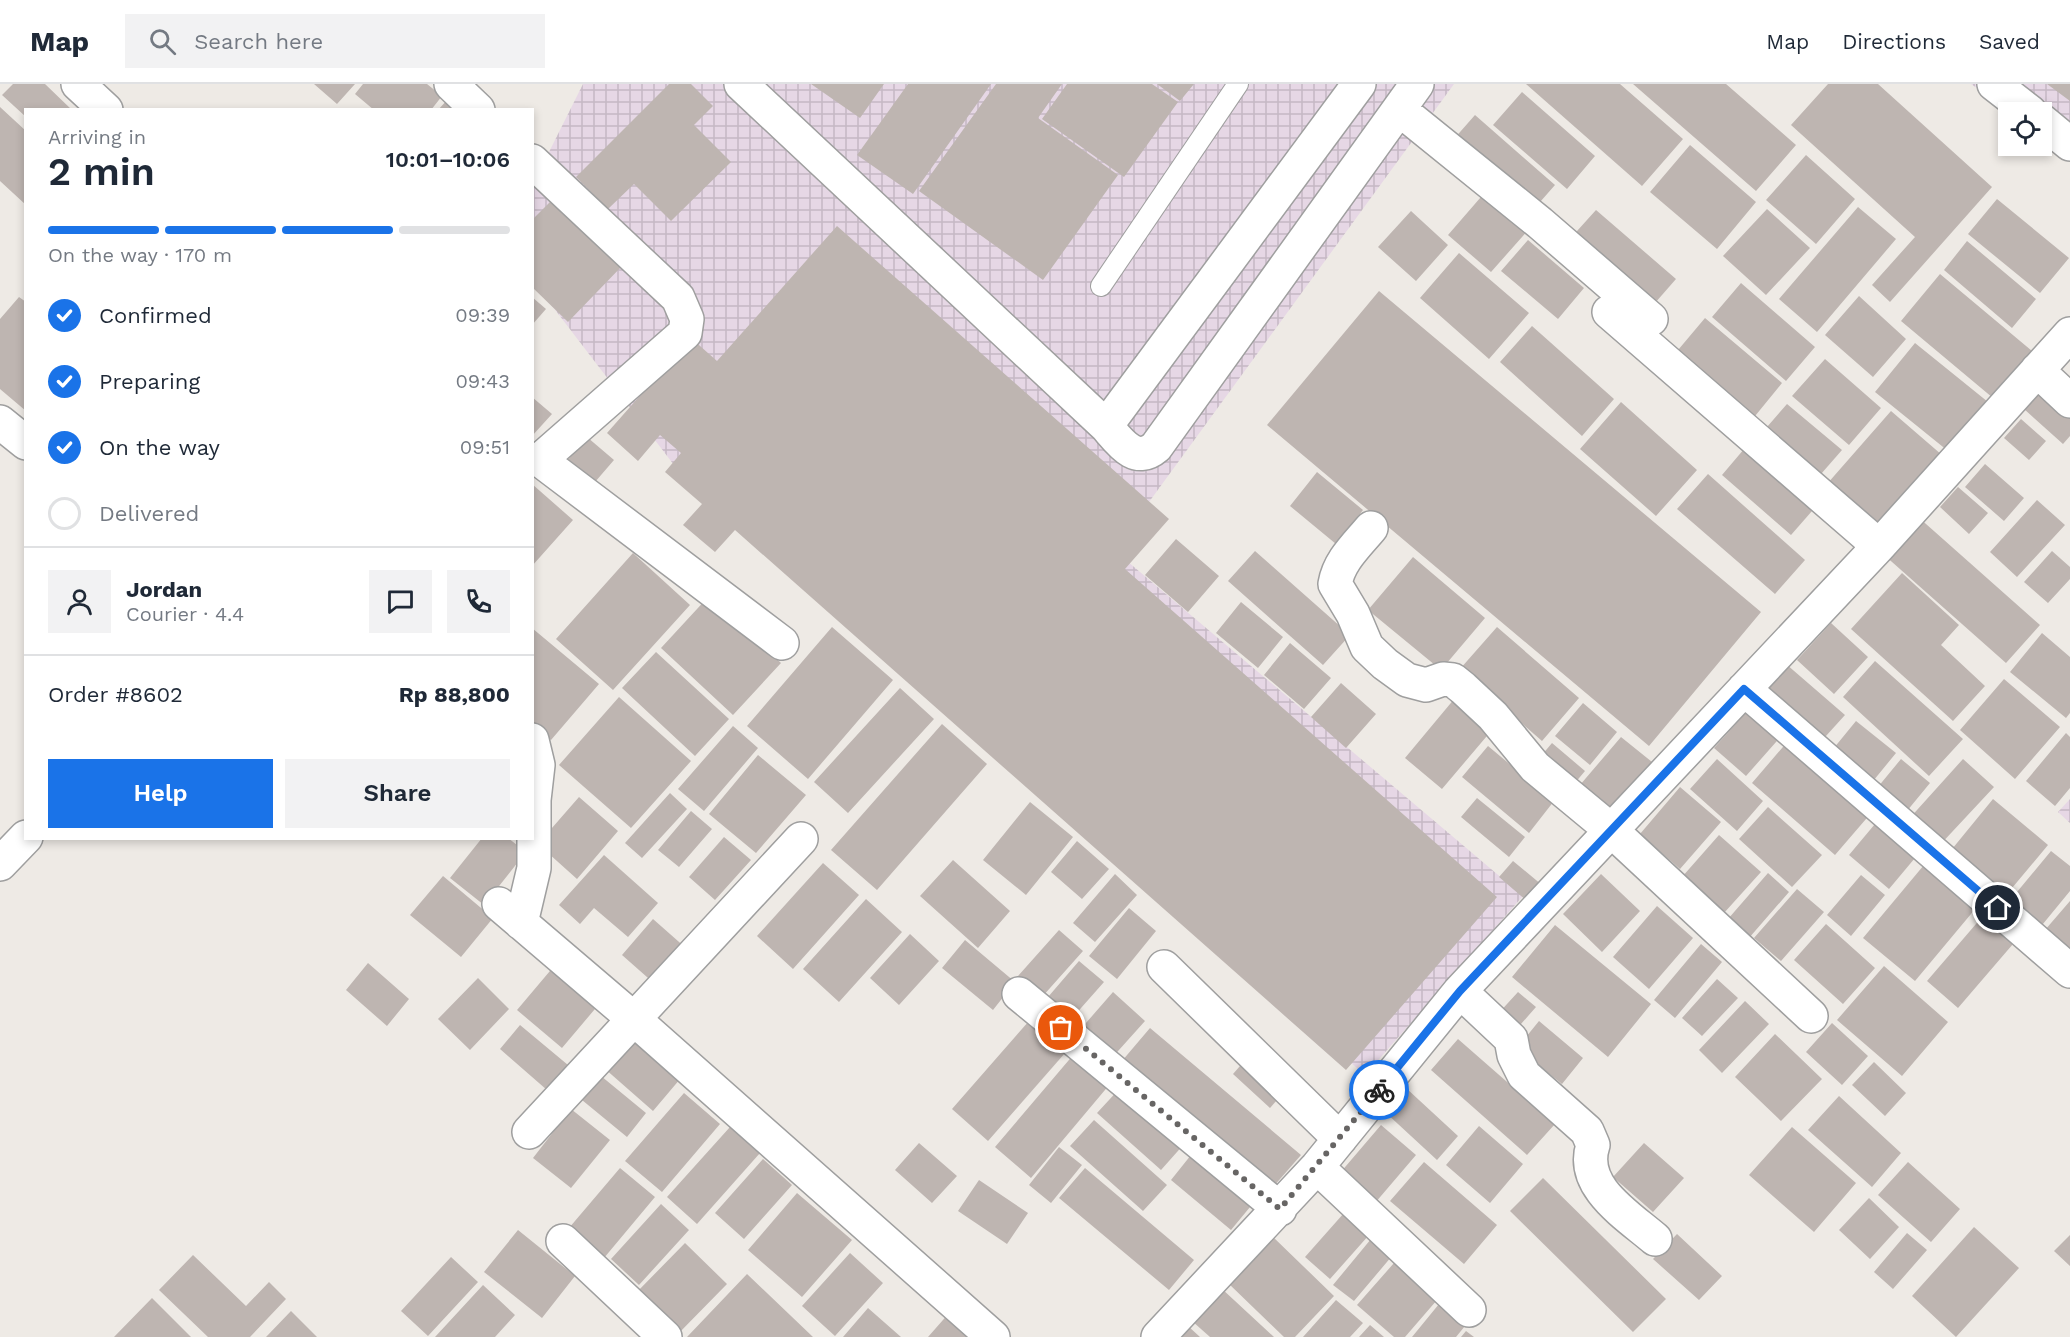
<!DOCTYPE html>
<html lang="en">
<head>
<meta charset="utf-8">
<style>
	:root { --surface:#fff; --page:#f2f2f3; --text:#1f2937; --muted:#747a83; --line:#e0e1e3; --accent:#1a73e8 }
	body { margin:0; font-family:"Work Sans",sans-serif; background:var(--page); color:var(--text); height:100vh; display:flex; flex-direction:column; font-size:22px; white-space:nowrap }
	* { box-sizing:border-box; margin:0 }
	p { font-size:20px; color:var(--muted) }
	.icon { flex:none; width:33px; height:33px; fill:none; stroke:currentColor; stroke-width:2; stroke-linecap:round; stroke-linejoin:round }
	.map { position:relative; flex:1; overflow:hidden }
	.side { position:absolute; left:24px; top:24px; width:510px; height:732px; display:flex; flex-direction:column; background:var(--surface); border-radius:0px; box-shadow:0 3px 9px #0003 }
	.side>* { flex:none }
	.tools { position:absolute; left:1998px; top:18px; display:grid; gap:12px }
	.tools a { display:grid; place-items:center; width:54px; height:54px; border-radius:0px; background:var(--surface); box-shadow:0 3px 9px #0003; font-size:30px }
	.pin { position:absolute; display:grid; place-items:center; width:51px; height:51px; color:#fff; margin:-26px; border:3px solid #fff; border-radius:50%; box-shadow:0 2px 6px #0007 }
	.courier { position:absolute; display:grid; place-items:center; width:60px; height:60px; margin:-30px; border:4px solid #1a73e8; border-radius:50%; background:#fff; color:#222; box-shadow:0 2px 8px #0007 }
	.summary em { font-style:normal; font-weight:600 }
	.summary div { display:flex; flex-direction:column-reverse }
	.summary { display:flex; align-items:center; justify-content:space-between; height:102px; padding:0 24px }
	h1 { font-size:39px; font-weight:600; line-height:45px }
	.bar { display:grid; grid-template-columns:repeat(4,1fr); gap:9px 6px; align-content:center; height:72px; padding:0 24px }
	.bar i { height:8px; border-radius:4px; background:var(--line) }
	.bar .current { background:var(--accent) }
	.bar p { grid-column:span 4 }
	.line { display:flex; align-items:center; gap:15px; padding:0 24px; border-top:2px solid var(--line) }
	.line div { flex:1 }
	.round { display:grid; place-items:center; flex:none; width:63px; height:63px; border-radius:0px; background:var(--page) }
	ol { padding:0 24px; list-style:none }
	li { display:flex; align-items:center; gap:18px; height:66px }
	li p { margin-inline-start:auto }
	li .icon { padding:6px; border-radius:50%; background:var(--accent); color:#fff; stroke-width:4 }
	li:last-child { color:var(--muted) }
	li i { width:33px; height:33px; border:3px solid var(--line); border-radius:50% }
	.cta { display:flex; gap:12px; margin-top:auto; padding:12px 24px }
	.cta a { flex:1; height:69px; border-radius:0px; background:var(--accent); color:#fff; font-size:24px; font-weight:600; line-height:69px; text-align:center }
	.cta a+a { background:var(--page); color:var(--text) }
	header { display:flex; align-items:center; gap:36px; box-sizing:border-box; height:84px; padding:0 30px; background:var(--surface); border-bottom:2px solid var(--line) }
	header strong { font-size:28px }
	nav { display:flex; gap:33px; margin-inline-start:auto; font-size:21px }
	.search { width:420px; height:54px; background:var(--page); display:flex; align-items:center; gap:15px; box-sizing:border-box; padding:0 21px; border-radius:0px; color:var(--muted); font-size:22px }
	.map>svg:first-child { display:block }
</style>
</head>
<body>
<header>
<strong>Map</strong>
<div class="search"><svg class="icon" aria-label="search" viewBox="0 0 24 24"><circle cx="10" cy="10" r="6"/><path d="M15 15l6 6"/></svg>Search here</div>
<nav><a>Map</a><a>Directions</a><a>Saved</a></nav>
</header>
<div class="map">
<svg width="2070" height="1253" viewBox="0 0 2070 1253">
	<defs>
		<pattern id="industrial-grid" width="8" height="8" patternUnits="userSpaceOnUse" patternTransform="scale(1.5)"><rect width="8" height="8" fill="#e6d7e5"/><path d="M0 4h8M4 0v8" fill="none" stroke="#c5b8c4"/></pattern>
	</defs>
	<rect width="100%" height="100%" fill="#eeeae5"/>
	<path fill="url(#industrial-grid)" d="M583,0H1454L1114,466L1523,812L1365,991L687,398L533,197L532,102Z
		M1971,0H2070V68L2012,28Z
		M2070,715V739L2058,728Z"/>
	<path fill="#beb5b1" d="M13,0H45L72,26H26V33L2,11Z
		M314,0H355L337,20Z
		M363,0H427L442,12L431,26H374L355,10Z
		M669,0H691L713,22L694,41L731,78L671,137L634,100L608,125L576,93Z
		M811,0H884L860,34Z
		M908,0H991L913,110L857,71Z
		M996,0H1062L1038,34L1118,91L1043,196L919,107Z
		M1067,0H1152L1178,18L1124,93L1042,35Z
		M1157,0H1194L1180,17Z
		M1526,0H1620L1683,55L1642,102Z
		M1633,0H1726L1796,61L1756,107Z
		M1828,0H1878L1992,103L1890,218L1872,201L1915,153L1791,41Z
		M2047,0H2070V17Z
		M1522,8L1595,72L1567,105L1493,41Z
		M448,15L460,26H438Z
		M0,23L26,47V121L0,97Z
		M1475,31L1555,101L1533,126L1453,56Z
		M1690,61L1756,118L1717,165L1650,108Z
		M1806,71L1855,115L1816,160L1766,116Z
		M1487,106L1530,144L1491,188L1448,151Z
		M555,113L624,180L568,238L532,203V136Z
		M1997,115L2069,174L2040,209L1968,150Z
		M1858,123L1896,155L1817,248L1779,215Z
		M1767,125L1810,164L1766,211L1723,172Z
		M1596,126L1676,195L1648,227L1568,157Z
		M1411,127L1448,161L1416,197L1378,163Z
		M837,142L1169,435L1125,485L1497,813L1346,986L735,446L715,468L683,441L702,420L665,388L681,369L660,351L638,377L607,349L691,254L717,277Z
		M1528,156L1584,204L1558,235L1501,187Z
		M1967,157L2036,215L2012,244L1944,186Z
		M1459,169L1529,229L1489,275L1420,214Z
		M1940,190L2032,267L1993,314L1901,237Z
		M1741,199L1815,263L1786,297L1712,233Z
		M1379,207L1761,528L1649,662L1267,341Z
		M1859,212L1906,255L1873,293L1825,251Z
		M19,213L26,218V327L0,305V235Z
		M532,213L546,225L532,241Z
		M1705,234L1782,299L1751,337L1673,272Z
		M1532,242L1614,315L1582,352L1500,278Z
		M1915,259L1988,318L1948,367L1875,308Z
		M1825,275L1881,324L1849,361L1792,312Z
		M2044,303L2070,326V352L2063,360L2024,325Z
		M532,313L552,330L532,352Z
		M1621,318L1697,386L1656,432L1580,365Z
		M1787,320L1842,366L1821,390L1767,343Z
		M1891,327L1942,371L1877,444L1827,400Z
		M2021,335L2046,357L2029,376L2004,354Z
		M587,353L614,376L589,405L562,383Z
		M1750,358L1819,419L1791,451L1722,391Z
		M1985,380L2024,414L2004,437L1965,403Z
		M1317,388L1363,426L1336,460L1290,422Z
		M1708,390L1805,476L1775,510L1677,425Z
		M532,400L573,436L532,482Z
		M1958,403L1988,429L1969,450L1940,423Z
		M2037,416L2065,441L2017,493L1990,468Z
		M1917,432L2040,541L2006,579L1883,470Z
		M1176,455L1219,492L1188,528L1145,491Z
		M1255,467L1350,551L1323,581L1228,497Z
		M2052,467L2070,483V495L2048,519L2024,498Z
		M633,469L690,521L613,606L556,555Z
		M1413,473L1485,534L1441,586L1368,526Z
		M1902,489L1959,541L1941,561L1985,602L1953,637L1851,545Z
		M709,512L781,579L733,631L661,564Z
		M1241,518L1283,553L1258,584L1216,549Z
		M1831,539L1868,573L1834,610L1797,576Z
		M832,543L893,596L808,695L747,642Z
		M1497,543L1579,614L1542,657L1460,585Z
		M532,544L599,600L551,656L532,640Z
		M2042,549L2070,573V629L2066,634L2010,588Z
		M1290,559L1331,594L1304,625L1264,591Z
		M656,568L729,635L695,672L622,604Z
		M1875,577L1963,655L1929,692L1843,613Z
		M1786,580L1845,631L1816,663L1759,612Z
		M2004,595L2060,643L2015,695L1960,646Z
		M1341,599L1376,630L1346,664L1311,633Z
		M900,604L934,635L848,729L814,698Z
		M619,613L691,677L631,744L559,681Z
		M1455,614L1492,646L1442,705L1405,674Z
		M1583,619L1617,648L1590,681L1555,652Z
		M1753,621L1784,649L1746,692L1714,664Z
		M1856,637L1896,669L1869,702L1829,670Z
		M942,640L987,680L877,806L831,766Z
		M733,642L758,664L704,727L678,705Z
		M2066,649L2070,653V704L2055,722L2026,697Z
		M1621,653L1657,682L1616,730L1580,701Z
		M1788,657L1872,728L1835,771L1752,699Z
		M1552,659L1585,687L1569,706L1536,678Z
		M1488,662L1554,717L1529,749L1462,693Z
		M758,671L806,711L756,769L709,730Z
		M1717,675L1763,717L1737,747L1690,705Z
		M1901,675L1930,699L1902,733L1873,709Z
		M1963,675L1994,703L1938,763L1908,736Z
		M1680,703L1721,738L1680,785L1640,750Z
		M670,709L687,725L642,774L625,759Z
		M579,713L618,747L577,795L538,760Z
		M1477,714L1525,753L1509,773L1461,733Z
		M1993,715L2048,761L2002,816L1948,770Z
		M1030,718L1073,753L1026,811L983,776Z
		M1768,723L1822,771L1792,803L1739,755Z
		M691,727L712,745L679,783L658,766Z
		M1880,734L1920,768L1889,805L1849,771Z
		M1719,751L1761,788L1724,829L1682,793Z
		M724,753L751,776L715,816L689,793Z
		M482,754H508L526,768L484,821L450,794Z
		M1077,757L1109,785L1082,815L1051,788Z
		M2051,767L2070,782V807L2038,846L2007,820Z
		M604,771L658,819L628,853L594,824L580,840L559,821Z
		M1929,775L1981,818L1915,897L1863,854Z
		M953,776L1010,827L978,864L920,812Z
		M1513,777L1548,806L1534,823L1499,793Z
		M823,779L859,811L793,885L757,852Z
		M1768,789L1789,808L1749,854L1728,835Z
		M1115,790L1137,811L1095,858L1073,839Z
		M1601,790L1640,827L1602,868L1563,830Z
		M1861,791L1885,811L1851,852L1827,831Z
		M443,792L493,834L461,873L410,831Z
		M1797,805L1824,828L1781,877L1754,854Z
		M866,815L902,848L839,918L803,885Z
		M2070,817V868L2045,846Z
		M1657,822L1693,854L1649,905L1613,873Z
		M1129,824L1156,847L1117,895L1089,872Z
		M1988,826L2019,853L1958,924L1927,897Z
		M653,835L687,865L656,901L622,871Z
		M1826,840L1875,884L1843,920L1794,876Z
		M1555,841L1651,920L1608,973L1512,893Z
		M1059,846L1083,867L1042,913L1018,892Z
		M910,850L939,877L899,921L870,894Z
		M965,856L1015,898L993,926L942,884Z
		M1701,860L1722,878L1675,934L1654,916Z
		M1079,877L1104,898L1066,941L1042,920Z
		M368,879L409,915L387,942L346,906Z
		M555,881L600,919L562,964L517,926Z
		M1884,882L1948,938L1902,992L1837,936Z
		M478,894L509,925L470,966L438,935Z
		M1717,895L1738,914L1702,952L1682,934Z
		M1113,908L1145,937L1110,976L1079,947Z
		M1518,908L1536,923L1514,948L1496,932Z
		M1745,917L1769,940L1722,989L1699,966Z
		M1029,937L1065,969L988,1057L952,1025Z
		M1539,937L1583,974L1562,1000L1517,964Z
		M1832,939L1868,972L1842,1001L1806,968Z
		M520,941L568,981L547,1006L500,965Z
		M1150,944L1301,1071L1267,1110L1116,984Z
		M637,946L686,988L653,1027L604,984Z
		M1775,950L1822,995L1781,1037L1735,993Z
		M1458,955L1555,1040L1527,1071L1431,986Z
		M1074,970L1110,1000L1031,1094L995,1063Z
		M1247,974L1284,1008L1270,1024L1233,990Z
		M1874,978L1906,1009L1885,1032L1852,1001Z
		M601,992L646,1029L627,1053L582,1016Z
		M1121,1003L1185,1059L1161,1086L1097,1029Z
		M1406,1004L1458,1052L1437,1076L1385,1028Z
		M684,1009L720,1040L662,1108L625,1077Z
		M1839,1012L1901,1069L1872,1103L1808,1046Z
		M571,1025L610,1056L571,1104L533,1074Z
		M1094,1036L1167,1101L1143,1127L1070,1062Z
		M1381,1041L1416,1071L1375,1119L1340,1089Z
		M1479,1042L1523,1080L1490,1119L1446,1081Z
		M730,1043L760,1069L697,1140L667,1113Z
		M1792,1043L1856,1099L1814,1148L1749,1091Z
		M919,1059L957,1092L932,1119L895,1086Z
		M1644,1059L1684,1094L1653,1128L1613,1093Z
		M1059,1063L1082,1081L1051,1119L1029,1101Z
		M1195,1066L1255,1117L1231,1146L1171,1096Z
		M763,1075L792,1101L744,1155L715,1129Z
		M1424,1078L1497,1141L1464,1180L1390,1117Z
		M1908,1078L1960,1125L1931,1158L1878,1111Z
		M620,1084L655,1113L604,1174L569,1144Z
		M1085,1084L1194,1176L1169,1206L1059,1114Z
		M1543,1094L1666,1215L1633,1248L1510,1127Z
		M979,1096L1028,1129L1007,1160L958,1127Z
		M797,1109L852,1156L802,1213L748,1166Z
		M1869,1114L1899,1143L1870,1175L1839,1146Z
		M661,1120L689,1146L639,1201L611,1175Z
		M1344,1129L1369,1151L1330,1195L1305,1173Z
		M1974,1143L2019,1184L1956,1253L1912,1212Z
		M518,1146L575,1192L542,1234L484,1188Z
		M1907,1149L1927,1166L1893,1205L1874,1188Z
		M1677,1150L1722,1192L1699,1216L1653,1175Z
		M2070,1151V1182L2054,1167Z
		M1272,1152L1334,1212L1295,1253H1284L1228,1199Z
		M1371,1155L1392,1172L1354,1217L1333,1201Z
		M685,1159L727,1200L676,1252L634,1211Z
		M850,1169L883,1199L835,1252L802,1222Z
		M193,1171L246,1222L269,1198L286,1215L250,1253H208L159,1206Z
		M451,1173L478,1198L428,1252L401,1227Z
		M1394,1179L1437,1216L1405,1253H1394L1357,1221Z
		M747,1190L813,1253H687Z
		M483,1201L515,1231L495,1253H435Z
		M1221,1204L1274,1253H1210L1192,1237Z
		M152,1214L191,1253H114Z
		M1336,1216L1363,1239L1350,1253H1303Z
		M1439,1220L1465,1242L1456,1253H1412Z
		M868,1224L901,1253H843Z
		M291,1227L317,1253H266Z
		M950,1228L977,1253H928Z
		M1370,1241L1384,1253H1359Z
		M1188,1242L1200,1253H1177Z
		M1466,1247L1474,1253H1461Z"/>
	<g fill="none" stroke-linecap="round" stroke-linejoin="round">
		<defs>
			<path id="lane" d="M1101,202L1238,0"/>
			<path id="street" d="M78,0L106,26
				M451,0L478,26
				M741,0L1106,342C1120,358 1135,381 1156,363L1417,0
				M1994,0L2030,28
				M1399,25L1540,139L1651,235
				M2042,37L2070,60
				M532,77L678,214L687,235L685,249L540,376H532
				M1609,228L1879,462
				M2037,286L2070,317
				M0,338L26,359
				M1106,342L1359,0
				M540,376L782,559
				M1371,444C1356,462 1339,477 1335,500L1353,530L1367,563L1385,580L1407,596L1426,601L1443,595L1453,596L1463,604L1493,632L1535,683L1611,746L1811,932
				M1744,605L2070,887
				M0,780L26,753
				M499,820L635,936L993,1253
				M521,839L534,784V716L538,681L532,656
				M1164,883L1340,1055
				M1460,907L1511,955L1514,971L1524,991L1587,1047L1593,1061C1579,1102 1627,1131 1655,1155
				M1019,910L1280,1125
				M529,1048L801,755
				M1317,1083L1469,1226
				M563,1157L665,1253
				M1158,1253L1317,1083L1460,907L1879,462L2070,250"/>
		</defs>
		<use href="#lane" stroke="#9f9f9f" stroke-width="22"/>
		<use href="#street" stroke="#9f9f9f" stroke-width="36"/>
		<use href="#lane" stroke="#fff" stroke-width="20"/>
		<use href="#street" stroke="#fff" stroke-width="33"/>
	</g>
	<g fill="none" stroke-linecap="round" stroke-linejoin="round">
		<path stroke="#676564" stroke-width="6" stroke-dasharray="0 10.8" d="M1061,944L1280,1125L1379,1006"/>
		<path stroke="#1a73e8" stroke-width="8" d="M1379,1006L1460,907L1744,605L1998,824"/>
	</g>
</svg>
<div class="tools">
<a><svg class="icon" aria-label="locate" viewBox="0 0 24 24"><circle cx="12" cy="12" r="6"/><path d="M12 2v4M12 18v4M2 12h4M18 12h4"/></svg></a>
</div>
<div class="pin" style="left:1061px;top:944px;background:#ea580c"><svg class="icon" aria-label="bag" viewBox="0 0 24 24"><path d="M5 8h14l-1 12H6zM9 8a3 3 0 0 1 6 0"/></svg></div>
<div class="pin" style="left:1998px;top:824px;background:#1f2937"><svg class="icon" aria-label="home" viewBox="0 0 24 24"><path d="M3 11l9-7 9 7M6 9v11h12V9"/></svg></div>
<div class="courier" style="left:1379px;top:1006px"><svg class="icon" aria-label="bike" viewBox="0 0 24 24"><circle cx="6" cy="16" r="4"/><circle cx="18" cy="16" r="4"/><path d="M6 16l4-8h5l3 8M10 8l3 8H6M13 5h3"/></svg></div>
<section class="side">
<div class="summary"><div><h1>2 min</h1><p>Arriving in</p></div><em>10:01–10:06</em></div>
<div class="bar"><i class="current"></i><i class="current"></i><i class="current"></i><i></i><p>On the way · 170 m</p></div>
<ol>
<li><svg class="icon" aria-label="check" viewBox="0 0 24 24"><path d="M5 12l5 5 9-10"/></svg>Confirmed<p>09:39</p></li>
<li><svg class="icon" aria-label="check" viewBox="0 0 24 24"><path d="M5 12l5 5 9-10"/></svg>Preparing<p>09:43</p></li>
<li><svg class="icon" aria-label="check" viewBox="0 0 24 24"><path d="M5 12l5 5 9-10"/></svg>On the way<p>09:51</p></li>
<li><i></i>Delivered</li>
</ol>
<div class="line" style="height:108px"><a class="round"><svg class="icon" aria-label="person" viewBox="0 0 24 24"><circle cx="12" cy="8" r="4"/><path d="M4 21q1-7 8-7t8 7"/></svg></a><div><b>Jordan</b><p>Courier · 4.4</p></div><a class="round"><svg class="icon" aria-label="chat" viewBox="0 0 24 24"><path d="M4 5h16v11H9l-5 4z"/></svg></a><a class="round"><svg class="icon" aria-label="phone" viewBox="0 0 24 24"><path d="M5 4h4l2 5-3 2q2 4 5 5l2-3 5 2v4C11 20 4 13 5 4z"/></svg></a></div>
<div class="line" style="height:78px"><div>Order #8602</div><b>Rp 88,800</b></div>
<div class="cta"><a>Help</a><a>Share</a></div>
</section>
</div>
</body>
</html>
